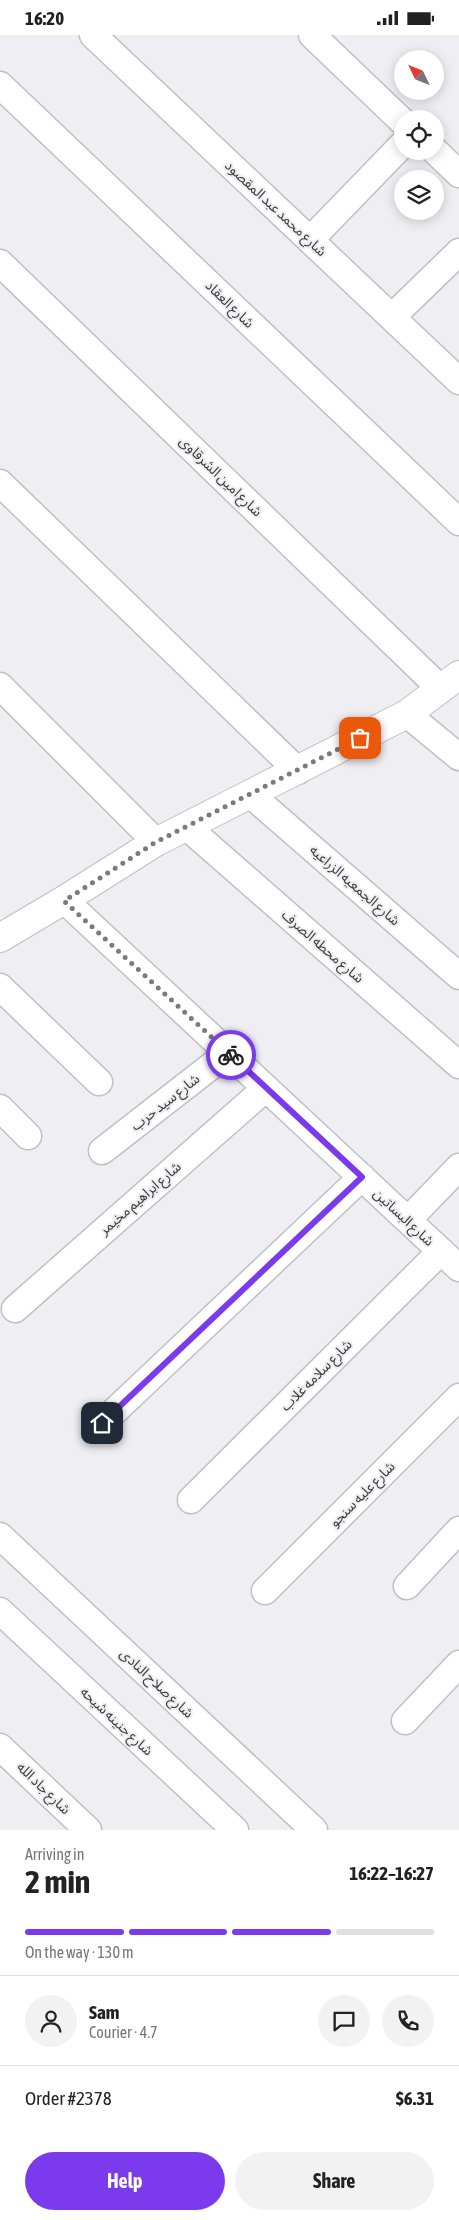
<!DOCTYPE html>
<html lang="en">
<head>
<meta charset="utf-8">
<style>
	:root { --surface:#fff; --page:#f2f2f2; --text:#222; --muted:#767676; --line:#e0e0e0; --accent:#7c3aed }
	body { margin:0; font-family:"Asap Condensed","Noto Sans Arabic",sans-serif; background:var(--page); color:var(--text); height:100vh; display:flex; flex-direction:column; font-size:19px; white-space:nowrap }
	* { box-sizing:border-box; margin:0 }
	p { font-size:16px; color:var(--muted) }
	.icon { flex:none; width:28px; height:28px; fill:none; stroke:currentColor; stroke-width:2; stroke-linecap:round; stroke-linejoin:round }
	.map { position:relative; height:1795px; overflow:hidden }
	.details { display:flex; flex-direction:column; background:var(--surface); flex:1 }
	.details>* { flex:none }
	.needle { width:32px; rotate:313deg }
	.tools { position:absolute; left:394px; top:15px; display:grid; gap:10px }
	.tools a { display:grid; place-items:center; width:50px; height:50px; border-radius:50%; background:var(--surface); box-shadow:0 2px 12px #0003; font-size:25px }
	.pin { position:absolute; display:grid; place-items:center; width:42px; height:42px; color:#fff; margin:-21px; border-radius:10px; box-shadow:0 2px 8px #0006 }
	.courier { position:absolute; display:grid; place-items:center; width:50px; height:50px; margin:-25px; border:4px solid #7c3aed; border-radius:50%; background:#fff; color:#222; box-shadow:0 1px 6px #0007 }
	.head em { font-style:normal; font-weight:700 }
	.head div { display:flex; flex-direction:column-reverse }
	.head { display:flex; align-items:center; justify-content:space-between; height:85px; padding:0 25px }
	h1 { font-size:32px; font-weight:700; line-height:38px }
	.bar { display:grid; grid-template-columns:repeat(4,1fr); gap:8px 5px; align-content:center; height:60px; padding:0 25px }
	.bar i { height:6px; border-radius:4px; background:var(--line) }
	.bar .current { background:var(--accent) }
	.bar p { grid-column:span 4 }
	.line { display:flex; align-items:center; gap:12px; padding:0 25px; border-top:1px solid var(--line) }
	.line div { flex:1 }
	.round { display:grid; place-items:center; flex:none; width:52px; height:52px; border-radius:26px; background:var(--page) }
	.cta { display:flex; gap:10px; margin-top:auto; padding:10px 25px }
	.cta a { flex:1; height:58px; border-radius:30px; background:var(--accent); color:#fff; font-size:20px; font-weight:700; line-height:58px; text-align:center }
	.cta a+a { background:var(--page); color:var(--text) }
	.status { display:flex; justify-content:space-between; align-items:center; height:35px; padding:0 25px; background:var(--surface); direction:ltr }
	.status svg { height:14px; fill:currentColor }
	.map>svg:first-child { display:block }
</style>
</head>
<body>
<div class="status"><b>16:20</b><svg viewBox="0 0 49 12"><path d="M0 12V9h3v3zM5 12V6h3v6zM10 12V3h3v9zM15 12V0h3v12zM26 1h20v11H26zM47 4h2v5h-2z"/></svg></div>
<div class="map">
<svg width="459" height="1795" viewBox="0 0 459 1795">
	<rect width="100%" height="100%" fill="#efeef2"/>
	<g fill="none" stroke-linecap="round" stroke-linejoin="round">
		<defs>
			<path id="street" d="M93,0L459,346
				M312,0L402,86
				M0,50L459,487
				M435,116L459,139
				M310,205L402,110
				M0,228L441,654
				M392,282L459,217
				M0,448L298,736
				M0,651L156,807
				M407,679L459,722
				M251,760L459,941
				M187,792L459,1030
				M64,865L459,1233
				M0,952L99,1047
				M0,1073L28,1101
				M102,1116L228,1018
				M408,1185L459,1132
				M15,1274L266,1053
				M102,1388L362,1142
				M191,1465L441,1216
				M0,1501L314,1795
				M407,1551L459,1495
				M265,1556L459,1362
				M0,1576L235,1795
				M405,1686L459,1629
				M0,1712L88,1795"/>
			<path id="secondary" d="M0,903L64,865L156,807L407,679L459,640"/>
		</defs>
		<use href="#street" stroke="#c0bfc2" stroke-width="29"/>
		<use href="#secondary" stroke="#c0bfc2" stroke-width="30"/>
		<use href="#street" stroke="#fff" stroke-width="26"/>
		<use href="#secondary" stroke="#fff" stroke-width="28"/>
	</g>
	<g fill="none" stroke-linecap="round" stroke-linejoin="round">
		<path stroke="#7b7a7c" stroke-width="5" stroke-dasharray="0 9" d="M231,1020L64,866L156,807L360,703"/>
		<path stroke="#7c3aed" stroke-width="6" d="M102,1388L362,1142L231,1020"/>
	</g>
	<g text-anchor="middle" stroke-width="4" stroke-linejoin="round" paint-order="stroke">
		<g font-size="14" fill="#3c3c3d" stroke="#efeef2">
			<text transform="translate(276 173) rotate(43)" y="5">شارع محمد عبد المقصود</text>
			<text transform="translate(230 269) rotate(44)" y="5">شارع العقاد</text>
			<text transform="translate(221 441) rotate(44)" y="5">شارع امين الشرقاوى</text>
			<text transform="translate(355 850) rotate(41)" y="5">شارع الجمعيه الزراعيه</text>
			<text transform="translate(323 911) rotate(41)" y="5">شارع محطه الصرف</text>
			<text transform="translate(165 1067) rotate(-38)" y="5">شارع سيد حرب</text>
			<text transform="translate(140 1163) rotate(-41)" y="5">شارع ابراهيم مخيمر</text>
			<text transform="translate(404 1182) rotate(43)" y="5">شارع البساتين</text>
			<text transform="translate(316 1340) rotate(-45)" y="5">شارع سلامه غلاب</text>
			<text transform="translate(362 1459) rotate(-45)" y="5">شارع عليه سنجو</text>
			<text transform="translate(157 1648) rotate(43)" y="5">شارع صلاح النادى</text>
			<text transform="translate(117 1686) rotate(43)" y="5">شارع جنينه شيحه</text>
			<text transform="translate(44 1753) rotate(44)" y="5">شارع جاد الله</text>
		</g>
	</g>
</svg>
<div class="tools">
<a><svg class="needle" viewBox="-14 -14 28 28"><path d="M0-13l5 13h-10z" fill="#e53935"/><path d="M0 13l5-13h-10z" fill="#767676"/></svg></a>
<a><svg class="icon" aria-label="locate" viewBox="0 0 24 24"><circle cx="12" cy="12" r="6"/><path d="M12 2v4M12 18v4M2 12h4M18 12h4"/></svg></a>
<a><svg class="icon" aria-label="layers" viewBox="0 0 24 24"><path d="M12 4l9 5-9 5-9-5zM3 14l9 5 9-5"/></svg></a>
</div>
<div class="pin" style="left:360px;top:703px;background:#ea580c"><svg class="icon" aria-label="bag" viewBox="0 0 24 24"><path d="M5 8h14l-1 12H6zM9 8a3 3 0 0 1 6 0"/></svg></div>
<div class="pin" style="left:102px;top:1388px;background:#1f2937"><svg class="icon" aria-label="home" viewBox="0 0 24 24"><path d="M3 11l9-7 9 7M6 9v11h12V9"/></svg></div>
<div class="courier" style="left:231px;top:1020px"><svg class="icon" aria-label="bike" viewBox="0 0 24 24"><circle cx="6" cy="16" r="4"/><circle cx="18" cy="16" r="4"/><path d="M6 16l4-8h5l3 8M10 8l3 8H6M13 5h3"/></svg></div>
</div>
<section class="details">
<div class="head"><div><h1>2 min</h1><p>Arriving in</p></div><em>16:22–16:27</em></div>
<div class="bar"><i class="current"></i><i class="current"></i><i class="current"></i><i></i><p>On the way · 130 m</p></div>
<div class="line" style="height:90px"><a class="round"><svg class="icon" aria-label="person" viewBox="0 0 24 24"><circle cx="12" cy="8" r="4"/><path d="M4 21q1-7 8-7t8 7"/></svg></a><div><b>Sam</b><p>Courier · 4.7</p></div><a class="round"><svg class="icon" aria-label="chat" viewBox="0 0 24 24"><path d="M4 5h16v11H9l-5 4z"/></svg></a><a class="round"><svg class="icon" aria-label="phone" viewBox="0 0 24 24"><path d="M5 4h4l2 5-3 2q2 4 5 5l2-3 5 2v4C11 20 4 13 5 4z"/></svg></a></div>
<div class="line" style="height:65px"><div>Order #2378</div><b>$6.31</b></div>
<div class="cta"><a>Help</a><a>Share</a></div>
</section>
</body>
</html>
